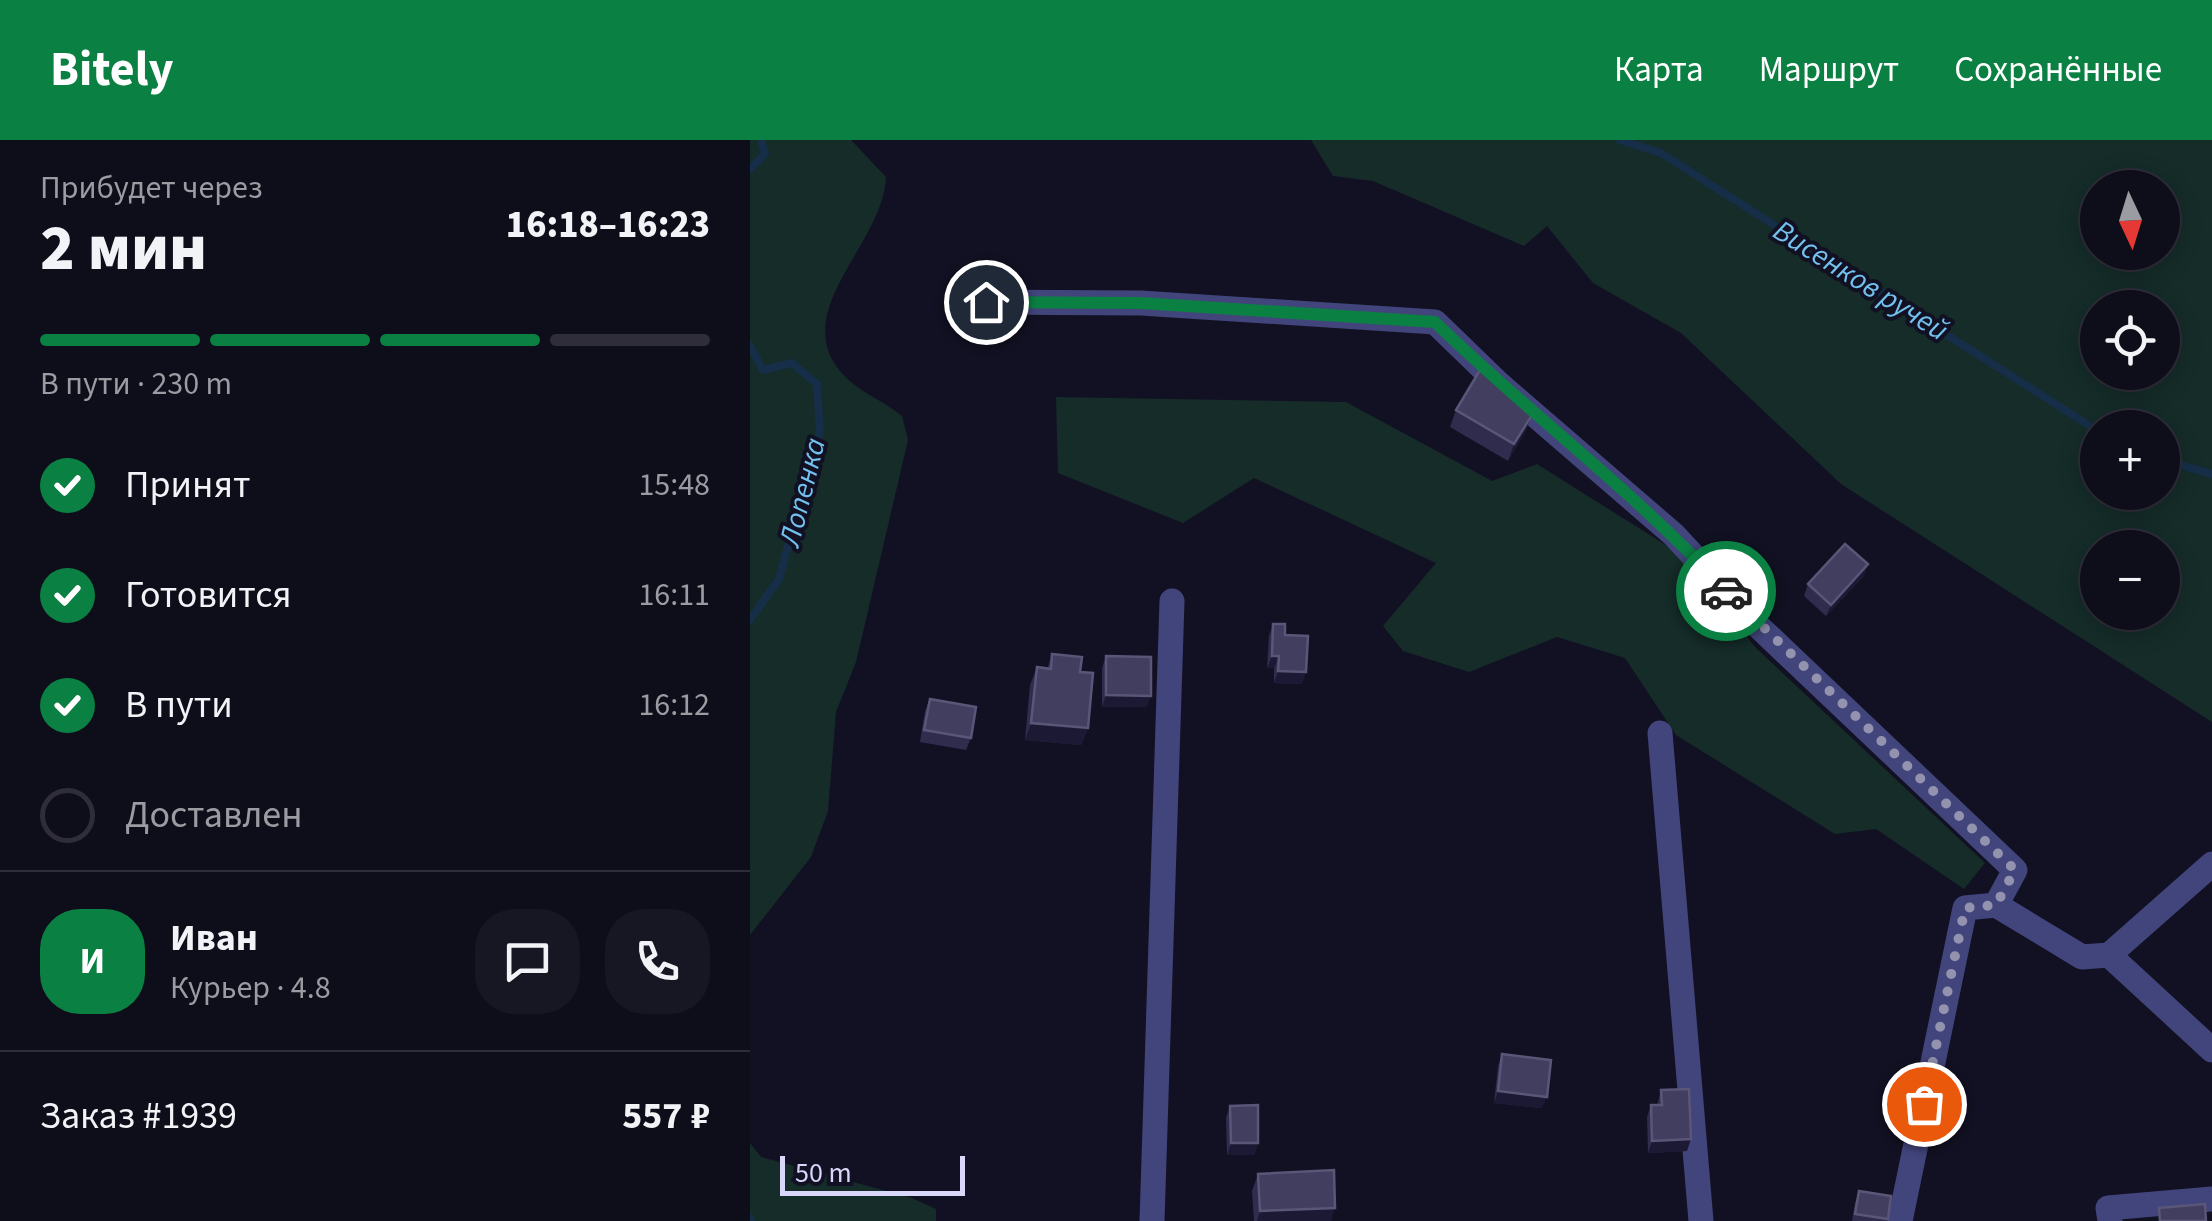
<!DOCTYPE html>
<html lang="ru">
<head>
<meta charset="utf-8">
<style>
	:root { --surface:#0e0d1a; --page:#171623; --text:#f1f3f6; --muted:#9b9ca2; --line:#2e2d39; --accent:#0b8043 }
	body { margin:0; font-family:"Source Sans 3",sans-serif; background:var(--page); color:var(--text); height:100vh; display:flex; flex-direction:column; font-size:38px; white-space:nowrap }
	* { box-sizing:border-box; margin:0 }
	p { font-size:32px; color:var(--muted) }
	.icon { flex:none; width:55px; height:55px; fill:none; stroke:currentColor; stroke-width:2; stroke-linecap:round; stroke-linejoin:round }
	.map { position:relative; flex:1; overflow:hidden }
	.drawer { display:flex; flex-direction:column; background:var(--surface); width:750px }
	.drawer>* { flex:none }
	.needle { width:65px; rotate:176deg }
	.fabs { position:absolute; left:1330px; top:30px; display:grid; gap:20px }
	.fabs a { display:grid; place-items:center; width:100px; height:100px; border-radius:50%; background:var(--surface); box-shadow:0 5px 25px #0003,0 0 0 2px var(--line); font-size:50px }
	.scale { position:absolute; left:30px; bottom:25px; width:185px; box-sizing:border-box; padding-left:10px; border:5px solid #d8d7fa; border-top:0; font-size:28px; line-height:35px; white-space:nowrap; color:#d8d7fa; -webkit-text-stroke:8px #121123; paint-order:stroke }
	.pin { position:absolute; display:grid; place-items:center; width:85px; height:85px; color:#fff; margin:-42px; border:5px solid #fff; border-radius:50%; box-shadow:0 2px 10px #0007 }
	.courier { position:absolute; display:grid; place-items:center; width:100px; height:100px; margin:-50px; border:8px solid #0b8043; border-radius:50%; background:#fff; color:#222; box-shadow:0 2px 12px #0007 }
	.headline em { font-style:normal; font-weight:800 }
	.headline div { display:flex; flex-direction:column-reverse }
	.headline { display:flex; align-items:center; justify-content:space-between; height:170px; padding:0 40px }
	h1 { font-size:65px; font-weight:800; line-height:75px }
	.bar { display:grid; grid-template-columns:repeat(4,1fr); gap:15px 10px; align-content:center; height:120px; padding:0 40px }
	.bar i { height:12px; border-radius:8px; background:var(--line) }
	.bar .current { background:var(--accent) }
	.bar p { grid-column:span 4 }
	.line { display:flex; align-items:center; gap:25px; padding:0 40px; border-top:2px solid var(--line) }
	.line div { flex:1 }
	.round { display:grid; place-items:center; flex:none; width:105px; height:105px; border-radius:40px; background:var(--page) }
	ol { padding:0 40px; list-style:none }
	li { display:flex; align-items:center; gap:30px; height:110px }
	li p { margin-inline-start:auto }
	li .icon { padding:10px; border-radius:50%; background:var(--accent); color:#fff; stroke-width:4 }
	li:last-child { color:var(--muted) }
	li i { width:55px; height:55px; border:5px solid var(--line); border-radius:50% }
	header { display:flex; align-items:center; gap:60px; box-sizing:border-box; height:140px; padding:0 50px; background:var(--accent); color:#fff }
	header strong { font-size:48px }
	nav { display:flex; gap:55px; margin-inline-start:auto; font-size:35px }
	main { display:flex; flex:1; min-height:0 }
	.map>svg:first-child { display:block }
</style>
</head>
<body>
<header>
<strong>Bitely</strong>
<nav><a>Карта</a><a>Маршрут</a><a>Сохранённые</a></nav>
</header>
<main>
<section class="drawer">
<div class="headline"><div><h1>2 мин</h1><p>Прибудет через</p></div><em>16:18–16:23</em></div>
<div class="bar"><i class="current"></i><i class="current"></i><i class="current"></i><i></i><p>В пути · 230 m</p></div>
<ol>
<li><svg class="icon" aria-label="check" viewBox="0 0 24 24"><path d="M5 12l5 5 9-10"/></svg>Принят<p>15:48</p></li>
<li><svg class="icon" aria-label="check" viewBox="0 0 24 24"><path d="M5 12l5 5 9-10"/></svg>Готовится<p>16:11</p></li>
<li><svg class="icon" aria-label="check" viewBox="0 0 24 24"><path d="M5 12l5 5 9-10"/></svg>В пути<p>16:12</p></li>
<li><i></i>Доставлен</li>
</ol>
<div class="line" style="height:180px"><b class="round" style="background:var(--accent);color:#fff">И</b><div><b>Иван</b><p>Курьер · 4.8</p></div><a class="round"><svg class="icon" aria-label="chat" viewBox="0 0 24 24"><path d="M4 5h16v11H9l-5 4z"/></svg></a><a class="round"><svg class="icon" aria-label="phone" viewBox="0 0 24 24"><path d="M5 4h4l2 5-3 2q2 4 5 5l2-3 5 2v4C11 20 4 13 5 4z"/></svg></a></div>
<div class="line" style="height:130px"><div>Заказ #1939</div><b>557 ₽</b></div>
</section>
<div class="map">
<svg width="1462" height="1081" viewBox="0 0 1462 1081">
	<rect width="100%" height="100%" fill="#121123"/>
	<path fill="#152c29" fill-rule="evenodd" d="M0,0H101L136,37C133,104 41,168 89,230C106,251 131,259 152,276L158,300L106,522L86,572L78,671L61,717L0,795Z
		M561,0H1462V582L1091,344L931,193L843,143L797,86L774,106L623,41L583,36ZM1348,48H1412V112H1348ZM1348,168H1412V232H1348ZM1348,288H1412V352H1348ZM1348,408H1412V472H1348Z
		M306,257L596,262L742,341L787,324L930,414L1006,508L1235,723L1214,749L1126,689L1085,694L926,595L875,518L807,497L719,532L653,511L633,486L686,423L504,338L433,383L308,333Z
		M0,1003L11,1017L162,1058L186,1069V1081H0Z"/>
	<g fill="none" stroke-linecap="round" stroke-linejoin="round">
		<path stroke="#162e48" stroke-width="8" d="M870,0L911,13L1348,291
			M0,29L15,14L11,0
			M0,206L13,230L42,223L67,244L70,292L29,439L0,480
			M1412,320L1462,334
			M0,1078L1,1081"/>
		<path stroke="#42457c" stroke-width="25" d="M236,162L391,163L685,182L748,243L924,395L1009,487L1265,730L1246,765L1215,768L1150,1081
			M910,593L951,1081
			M1246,765L1332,817L1359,815L1462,724
			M1359,815L1462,910
			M402,1081L422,461
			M1360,1081L1358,1068L1462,1059"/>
	</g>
	<path fill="#302c4e" d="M763,249L760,256L782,275L775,292L758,321L700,287L706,270Z
		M1114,436L1076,476L1054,456L1058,444Z
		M523,484L535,495L552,544L524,543V528H517L519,496Z
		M302,514L330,532L338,588L331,605L275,600L280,545L287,527L297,529Z
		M356,516L397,567H352V528Z
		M180,559L221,598L216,610L170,602L175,571Z
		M752,914L792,968L744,963L748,926Z
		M911,950L937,1011L898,1013L897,977L901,965H907Z
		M480,966L508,1003L504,1015H477L476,978Z
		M508,1034L581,1081H504L502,1051Z
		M1109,1051L1138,1079L1137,1081H1102L1105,1063Z"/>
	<path fill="#1c1935" d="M782,275L775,292L758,321L764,304Z
		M1118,424L1114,436L1076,476L1081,465Z
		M522,516H529L524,528H517Z
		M528,531L556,532L552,544L524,543Z
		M356,555L401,556L397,567H352Z
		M281,583L338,588L331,605L275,600Z
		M748,951L797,957L792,968L744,963Z
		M941,999L937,1011L898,1013L902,1001Z
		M481,1003H508L504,1015H477Z
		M585,1068L581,1081H507L510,1071Z"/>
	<path fill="#423e60" stroke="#595678" stroke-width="2.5" d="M730,230L763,249L759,256L782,275L764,304L706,270Z
		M1095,404L1118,424L1081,465L1058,444Z
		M523,484H535V495L558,496L556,532L528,531L529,516H522Z
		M302,514L332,517L330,532L343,533L338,588L281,583L287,527L301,529Z
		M356,516L401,517V556L356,555Z
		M180,559L226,567L221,598L174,590Z
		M752,914L801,920L797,957L748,951Z
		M939,949L941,999L902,1001L901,965H912L911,950Z
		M508,965V1003H481L480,966Z
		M584,1030L585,1068L510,1071L508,1034Z
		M1109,1051L1141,1056L1138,1079L1105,1074Z
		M1455,1064L1456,1081H1410L1409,1068Z"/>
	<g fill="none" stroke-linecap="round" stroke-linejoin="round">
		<path stroke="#9392af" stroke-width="10" stroke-dasharray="0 18" d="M976,451L1265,730L1246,765L1215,768L1174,964"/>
		<path stroke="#0b8043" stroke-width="12" d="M236,162L390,163L685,182C779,274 887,353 976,451"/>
	</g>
	<g text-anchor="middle" stroke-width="8" stroke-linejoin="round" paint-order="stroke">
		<g font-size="30" font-style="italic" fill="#72c1ee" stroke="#121123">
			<text transform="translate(1111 140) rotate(32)" y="10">Висенков ручей</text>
			<text transform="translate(52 352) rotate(-76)" y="10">Лопенка</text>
		</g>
	</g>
</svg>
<div class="fabs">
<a><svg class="needle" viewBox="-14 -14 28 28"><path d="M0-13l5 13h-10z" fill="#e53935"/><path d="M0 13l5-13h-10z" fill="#9b9ca2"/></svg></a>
<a><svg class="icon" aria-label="locate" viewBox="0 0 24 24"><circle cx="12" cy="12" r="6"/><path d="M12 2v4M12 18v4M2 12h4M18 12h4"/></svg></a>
<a>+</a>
<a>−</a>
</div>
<div class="scale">50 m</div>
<div class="pin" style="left:1174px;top:964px;background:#ea580c"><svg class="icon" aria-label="bag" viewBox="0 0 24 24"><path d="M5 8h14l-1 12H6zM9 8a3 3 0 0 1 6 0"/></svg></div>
<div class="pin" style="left:236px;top:162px;background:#1f2937"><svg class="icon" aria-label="home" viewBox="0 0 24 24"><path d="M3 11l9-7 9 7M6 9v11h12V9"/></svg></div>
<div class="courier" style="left:976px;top:451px"><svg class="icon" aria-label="car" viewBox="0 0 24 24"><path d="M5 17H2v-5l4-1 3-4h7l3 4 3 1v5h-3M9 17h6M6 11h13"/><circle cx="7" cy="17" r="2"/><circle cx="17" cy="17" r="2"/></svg></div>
</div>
</main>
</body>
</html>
